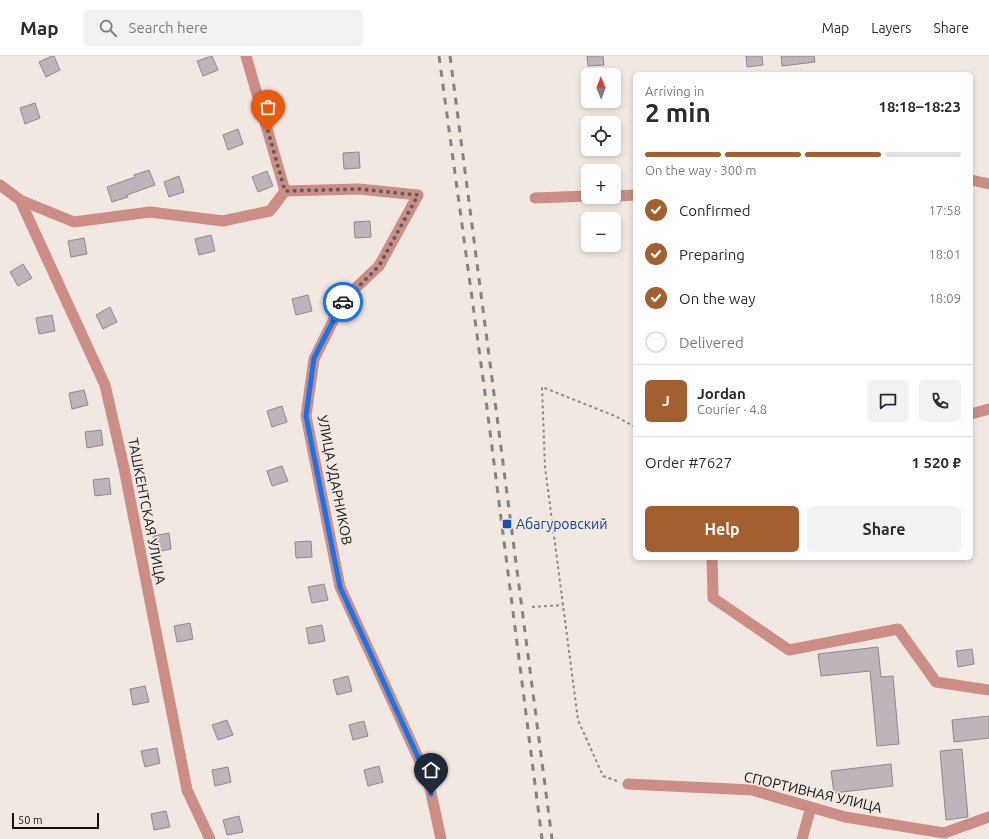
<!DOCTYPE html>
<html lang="en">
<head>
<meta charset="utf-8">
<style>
	:root { --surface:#fff; --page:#f2f2f3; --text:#2b2b33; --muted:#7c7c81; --line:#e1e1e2; --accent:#a45f31 }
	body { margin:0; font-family:Ubuntu,sans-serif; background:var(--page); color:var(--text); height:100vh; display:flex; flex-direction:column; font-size:15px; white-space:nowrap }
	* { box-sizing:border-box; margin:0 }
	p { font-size:13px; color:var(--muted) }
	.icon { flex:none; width:22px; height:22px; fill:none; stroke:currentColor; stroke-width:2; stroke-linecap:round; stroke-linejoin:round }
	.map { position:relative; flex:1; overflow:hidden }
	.side { position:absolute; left:633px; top:16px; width:340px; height:488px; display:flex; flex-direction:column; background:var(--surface); border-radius:6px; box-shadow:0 2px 6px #0003 }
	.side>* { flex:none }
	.needle { width:26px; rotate:359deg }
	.buttons { position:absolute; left:581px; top:12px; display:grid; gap:8px }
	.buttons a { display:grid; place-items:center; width:40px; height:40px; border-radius:6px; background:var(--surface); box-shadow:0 2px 6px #0003; font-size:20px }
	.scale { position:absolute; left:12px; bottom:10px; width:87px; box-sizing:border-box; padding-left:4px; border:2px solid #13100e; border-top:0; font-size:11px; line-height:14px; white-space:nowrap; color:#13100e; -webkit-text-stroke:3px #f1e8e2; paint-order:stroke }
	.pin { position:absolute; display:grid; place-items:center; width:34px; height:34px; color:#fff; margin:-41px -17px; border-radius:50% 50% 50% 0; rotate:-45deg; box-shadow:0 0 4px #0007 }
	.pin .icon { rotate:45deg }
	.courier { position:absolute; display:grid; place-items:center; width:40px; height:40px; margin:-20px; border:3px solid #1a73e8; border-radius:50%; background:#fff; color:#222; box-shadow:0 1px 5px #0007 }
	.overview em { font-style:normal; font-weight:600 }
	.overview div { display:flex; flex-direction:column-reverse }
	.overview { display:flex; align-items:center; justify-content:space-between; height:68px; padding:0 12px }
	h1 { font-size:26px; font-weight:600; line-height:30px }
	.bar { display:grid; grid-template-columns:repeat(4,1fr); gap:6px 4px; align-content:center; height:48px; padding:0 12px }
	.bar i { height:5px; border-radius:3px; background:var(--line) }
	.bar .selected { background:var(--accent) }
	.bar p { grid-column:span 4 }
	.line { display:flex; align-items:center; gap:10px; padding:0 12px; border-top:1px solid var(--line) }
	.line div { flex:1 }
	.round { display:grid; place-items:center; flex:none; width:42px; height:42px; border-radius:6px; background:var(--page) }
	ol { padding:0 12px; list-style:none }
	li { display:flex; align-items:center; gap:12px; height:44px }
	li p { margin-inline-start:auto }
	li .icon { padding:4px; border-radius:50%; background:var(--accent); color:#fff; stroke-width:4 }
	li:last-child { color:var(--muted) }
	li i { width:22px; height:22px; border:2px solid var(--line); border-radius:50% }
	.primary-button { display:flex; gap:8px; margin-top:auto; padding:8px 12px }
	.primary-button a { flex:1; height:46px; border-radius:6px; background:var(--accent); color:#fff; font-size:16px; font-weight:600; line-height:46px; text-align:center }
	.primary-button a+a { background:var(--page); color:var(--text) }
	header { display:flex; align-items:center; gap:24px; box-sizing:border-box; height:56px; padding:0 20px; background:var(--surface); border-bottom:1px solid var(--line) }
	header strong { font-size:19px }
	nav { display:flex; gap:22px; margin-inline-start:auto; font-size:14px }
	.search { width:280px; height:36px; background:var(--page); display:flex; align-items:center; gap:10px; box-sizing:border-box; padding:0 14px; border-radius:6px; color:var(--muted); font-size:15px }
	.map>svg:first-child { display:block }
</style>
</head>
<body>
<header>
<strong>Map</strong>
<div class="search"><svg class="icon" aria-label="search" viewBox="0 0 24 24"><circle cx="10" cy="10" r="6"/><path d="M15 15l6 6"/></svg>Search here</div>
<nav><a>Map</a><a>Layers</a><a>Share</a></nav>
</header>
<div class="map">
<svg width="989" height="783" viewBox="0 0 989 783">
	<rect width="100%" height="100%" fill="#f1e8e2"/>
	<path fill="#beb5bb" stroke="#91888e" d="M52,0H54L60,14L46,21L39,6Z
		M212,0L218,14L203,20L197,5Z
		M587,0H603L604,9L588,10Z
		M746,0H762L763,9L747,11Z
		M781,0H814L815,6L782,10Z
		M35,47L40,62L25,68L20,52Z
		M238,73L243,88L228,94L223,79Z
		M359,96L360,112L344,113L343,97Z
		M149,114L155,129L127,139L128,141L112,146L107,131L135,121L134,119Z
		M267,115L273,130L258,136L252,121Z
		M179,120L184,136L169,141L164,126Z
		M370,165L371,181L355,182L354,166Z
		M211,179L215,195L199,199L195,183Z
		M84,182L87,198L71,201L68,185Z
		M23,208L32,222L18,230L10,216Z
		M308,239L312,255L296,259L292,243Z
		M110,251L117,266L103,273L96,259Z
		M52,259L55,275L39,278L36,262Z
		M84,334L88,349L72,353L69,337Z
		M282,350L287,366L272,371L267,355Z
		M101,374L103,389L87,392L85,376Z
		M282,410L288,425L272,430L267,415Z
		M109,422L111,438L95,440L93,424Z
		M169,477L171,493L156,496L153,480Z
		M311,485L312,501L296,502L295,486Z
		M324,528L328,544L312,547L308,531Z
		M190,567L193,583L177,586L174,570Z
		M322,569L325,585L309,588L306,572Z
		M878,591L881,621L893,620L899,688L877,690L870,615L821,620L818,598Z
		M972,593L974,608L958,611L956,595Z
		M348,620L352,635L337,639L333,624Z
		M145,630L149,646L133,649L130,633Z
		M989,660V682L954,686L952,664Z
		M227,664L233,679L218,684L212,669Z
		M364,665L368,680L353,684L349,669Z
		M157,692L160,707L145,711L141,695Z
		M962,693L968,761L946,764L940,695Z
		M891,708L893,730L834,737L831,715Z
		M379,710L383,726L368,730L364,714Z
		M228,711L231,726L215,730L212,714Z
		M166,755L170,771L154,774L151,758Z
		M239,760L243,776L227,779L223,764Z"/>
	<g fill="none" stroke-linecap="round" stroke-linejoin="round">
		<path stroke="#918a86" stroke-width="2" stroke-dasharray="3 3" stroke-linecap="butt" d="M532,551L563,549
			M617,725L603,720L578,664L545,411L542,331L615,360L635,371"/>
		<path stroke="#cb8d85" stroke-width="11" d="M246,0L285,135L359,133L418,139L379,210L344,243L314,303L306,360L340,531L428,723L441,783
			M971,124L989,128
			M0,129L20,144L74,166L150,156L223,165L270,155L285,135
			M614,140L635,139
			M535,142L588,140
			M20,144L105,329L124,412L187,734L210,783
			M971,358L989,353
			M712,502L713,542L789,594L898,573L936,626L989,634
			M628,728L752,734L845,761L944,777L989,761
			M802,783L811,751"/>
		<path stroke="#88827e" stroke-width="3" stroke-dasharray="7 7" stroke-linecap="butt" d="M439,0L487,352L542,783
			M450,0L552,783"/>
	</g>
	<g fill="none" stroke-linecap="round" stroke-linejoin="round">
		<path stroke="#615c58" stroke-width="4" stroke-dasharray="0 7.2" d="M268,75L285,135L359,133L418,139L379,210L343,246"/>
		<path stroke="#1a73e8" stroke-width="5" d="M343,246L314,302L306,360L340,531L428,723L431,738"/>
	</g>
	<rect fill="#1a4fb4" stroke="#f1e8e2" stroke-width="1.5" x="502" y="463" width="10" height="10" rx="2"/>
	<g text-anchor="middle" stroke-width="3.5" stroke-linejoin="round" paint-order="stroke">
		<g font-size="14" fill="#13100e" stroke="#f1e8e2">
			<text transform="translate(335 424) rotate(79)" y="5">УЛИЦА УДАРНИКОВ</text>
			<text transform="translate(147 455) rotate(79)" y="5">ТАШКЕНТСКАЯ УЛИЦА</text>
			<text transform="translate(813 736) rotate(13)" y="5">СПОРТИВНАЯ УЛИЦА</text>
		</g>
		<g font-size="14" fill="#164399" stroke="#f1e8e2" text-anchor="start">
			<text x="516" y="473">Абагуровский</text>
		</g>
	</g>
</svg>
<div class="buttons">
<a><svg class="needle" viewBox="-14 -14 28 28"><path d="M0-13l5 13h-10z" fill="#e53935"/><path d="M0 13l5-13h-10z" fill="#7c7c81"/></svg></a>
<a><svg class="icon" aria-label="locate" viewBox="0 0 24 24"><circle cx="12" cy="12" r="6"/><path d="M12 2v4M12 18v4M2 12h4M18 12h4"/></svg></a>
<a>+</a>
<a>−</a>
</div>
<div class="scale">50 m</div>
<div class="pin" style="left:268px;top:75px;background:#ea580c"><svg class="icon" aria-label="bag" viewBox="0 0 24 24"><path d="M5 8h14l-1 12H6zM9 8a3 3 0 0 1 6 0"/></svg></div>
<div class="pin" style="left:431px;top:738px;background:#1f2937"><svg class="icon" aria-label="home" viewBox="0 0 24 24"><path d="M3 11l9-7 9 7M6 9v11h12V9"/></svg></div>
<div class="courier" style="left:343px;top:246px"><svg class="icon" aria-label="car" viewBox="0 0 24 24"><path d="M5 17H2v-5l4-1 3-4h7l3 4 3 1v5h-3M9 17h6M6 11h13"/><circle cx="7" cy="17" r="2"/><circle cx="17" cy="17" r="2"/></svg></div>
<section class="side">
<div class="overview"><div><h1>2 min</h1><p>Arriving in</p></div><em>18:18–18:23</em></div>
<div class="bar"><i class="selected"></i><i class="selected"></i><i class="selected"></i><i></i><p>On the way · 300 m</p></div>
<ol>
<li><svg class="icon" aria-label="check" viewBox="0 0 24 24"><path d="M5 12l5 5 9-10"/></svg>Confirmed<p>17:58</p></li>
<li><svg class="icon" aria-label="check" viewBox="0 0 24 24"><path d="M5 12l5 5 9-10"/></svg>Preparing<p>18:01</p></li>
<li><svg class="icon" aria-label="check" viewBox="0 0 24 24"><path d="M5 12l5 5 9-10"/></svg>On the way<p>18:09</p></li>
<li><i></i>Delivered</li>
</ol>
<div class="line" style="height:72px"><b class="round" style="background:var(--accent);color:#fff">J</b><div><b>Jordan</b><p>Courier · 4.8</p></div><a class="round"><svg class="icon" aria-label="chat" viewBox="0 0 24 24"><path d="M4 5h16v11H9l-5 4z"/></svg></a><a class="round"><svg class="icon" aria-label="phone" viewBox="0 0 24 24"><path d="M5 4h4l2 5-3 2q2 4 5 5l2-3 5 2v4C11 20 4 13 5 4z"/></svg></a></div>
<div class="line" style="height:52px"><div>Order #7627</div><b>1 520 ₽</b></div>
<div class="primary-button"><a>Help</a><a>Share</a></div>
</section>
</div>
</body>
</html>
